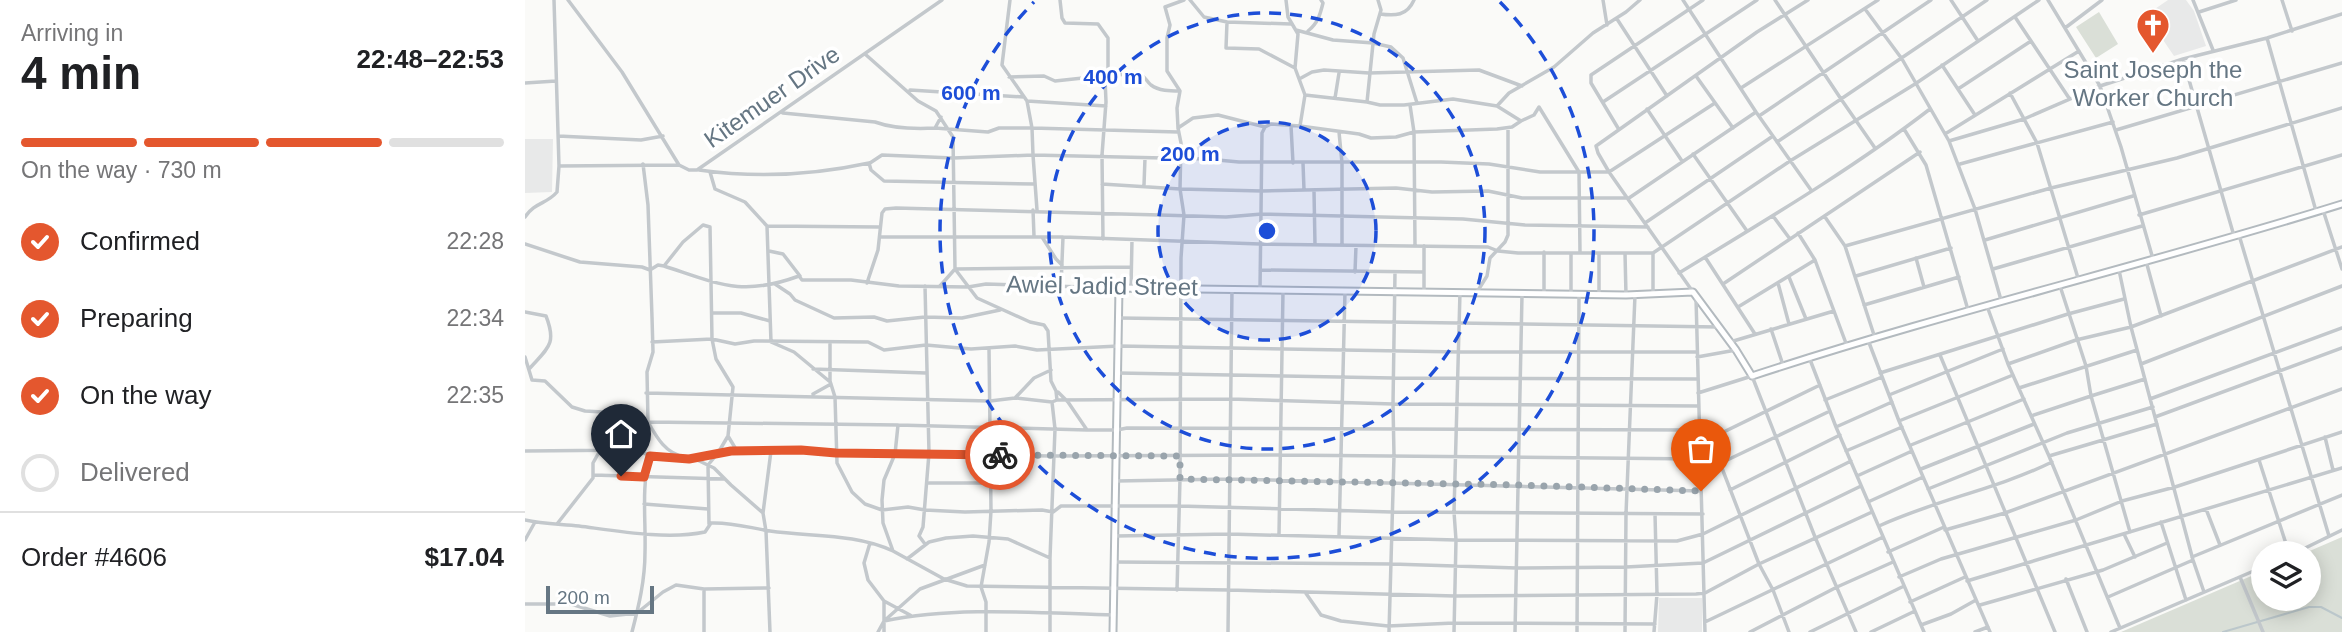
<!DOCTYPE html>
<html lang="en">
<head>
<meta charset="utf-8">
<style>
	:root { --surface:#fff; --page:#f2f2f2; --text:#202124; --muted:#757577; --line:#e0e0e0; --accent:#e4572e }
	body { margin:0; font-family:Helvetica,sans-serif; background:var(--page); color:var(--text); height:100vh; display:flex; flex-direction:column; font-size:26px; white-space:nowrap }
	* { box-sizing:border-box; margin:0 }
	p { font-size:23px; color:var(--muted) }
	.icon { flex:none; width:38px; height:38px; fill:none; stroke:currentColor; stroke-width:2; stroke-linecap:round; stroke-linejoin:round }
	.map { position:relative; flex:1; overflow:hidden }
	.details { display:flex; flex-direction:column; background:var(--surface); width:525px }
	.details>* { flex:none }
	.tools { position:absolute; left:1726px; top:541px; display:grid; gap:14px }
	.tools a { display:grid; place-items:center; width:70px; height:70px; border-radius:50%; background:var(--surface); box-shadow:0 4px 18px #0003; font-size:35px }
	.scale { position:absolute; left:21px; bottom:18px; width:108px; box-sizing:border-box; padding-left:7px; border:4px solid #657683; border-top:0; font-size:19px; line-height:24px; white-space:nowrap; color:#657683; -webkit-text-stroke:5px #fff; paint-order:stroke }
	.pin { position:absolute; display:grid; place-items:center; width:60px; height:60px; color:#fff; margin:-72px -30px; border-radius:50% 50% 50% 0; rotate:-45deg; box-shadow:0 0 7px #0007 }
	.pin .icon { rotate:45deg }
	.courier { position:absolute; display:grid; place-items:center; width:70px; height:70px; margin:-35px; border:5px solid #e4572e; border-radius:50%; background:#fff; color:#222; box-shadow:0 2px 9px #0007 }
	.summary em { font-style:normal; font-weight:600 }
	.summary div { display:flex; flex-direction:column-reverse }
	.summary { display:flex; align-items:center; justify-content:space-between; height:119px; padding:0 21px }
	h1 { font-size:46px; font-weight:600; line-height:52px }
	.bar { display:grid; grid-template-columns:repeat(4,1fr); gap:10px 7px; align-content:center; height:84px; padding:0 21px }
	.bar i { height:9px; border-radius:5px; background:var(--line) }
	.bar .on { background:var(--accent) }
	.bar p { grid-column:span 4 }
	.line { display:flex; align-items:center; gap:18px; padding:0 21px; border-top:2px solid var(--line) }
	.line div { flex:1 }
	ol { padding:0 21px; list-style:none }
	li { display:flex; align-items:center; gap:21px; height:77px }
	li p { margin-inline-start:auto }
	li .icon { padding:7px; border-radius:50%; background:var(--accent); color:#fff; stroke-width:4 }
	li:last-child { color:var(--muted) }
	li i { width:38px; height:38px; border:4px solid var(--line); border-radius:50% }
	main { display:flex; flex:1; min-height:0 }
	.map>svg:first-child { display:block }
</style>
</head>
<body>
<main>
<section class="details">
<div class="summary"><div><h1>4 min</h1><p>Arriving in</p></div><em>22:48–22:53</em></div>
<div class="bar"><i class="on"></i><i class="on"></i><i class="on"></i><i></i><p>On the way · 730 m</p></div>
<ol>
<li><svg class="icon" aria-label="check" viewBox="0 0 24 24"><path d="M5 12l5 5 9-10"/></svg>Confirmed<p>22:28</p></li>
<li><svg class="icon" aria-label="check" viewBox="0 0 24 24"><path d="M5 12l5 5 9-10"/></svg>Preparing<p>22:34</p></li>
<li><svg class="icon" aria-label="check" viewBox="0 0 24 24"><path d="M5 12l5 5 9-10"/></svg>On the way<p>22:35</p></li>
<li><i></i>Delivered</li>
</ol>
<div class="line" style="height:91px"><div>Order #4606</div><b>$17.04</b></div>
</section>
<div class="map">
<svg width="1817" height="632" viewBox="0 0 1817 632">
	<rect width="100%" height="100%" fill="#fafaf8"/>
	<path fill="#e8e9e9" d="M1643,0H1661L1669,11L1681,46L1649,56L1621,15Z
		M0,139H28L27,192L0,193Z
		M1134,598H1177V632H1133Z"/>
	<path fill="#dadfd7" d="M1574,12L1593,44L1571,58L1551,27Z
		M1817,537V632H1596L1738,571V598H1783V553H1780Z"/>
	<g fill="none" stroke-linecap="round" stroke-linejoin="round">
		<path stroke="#bbc7cb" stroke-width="2" d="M1698,632L1784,607H1796L1817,618"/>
		<defs>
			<path id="secondary" d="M588,632L594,288L1101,295L1168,292L1211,350L1227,376C1422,312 1621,265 1817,204"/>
		</defs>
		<use href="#secondary" stroke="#b3babf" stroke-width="9"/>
		<path stroke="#c3c8cc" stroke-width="3.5" d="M43,0L97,72L154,165L164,170H172L417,0
			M485,0L477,65L502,101L507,128L653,132
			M535,0L537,18L540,23L573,24L583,38V75L580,78L581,102L577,155L578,239
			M665,0L679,17L702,22L701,48L734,49L770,68
			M853,0L856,10L849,34L842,102L855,105H879L928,99L972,106L996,121L1009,115L1014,107L1054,172L1055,253
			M1078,0L1082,25
			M1158,0L1231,112L1286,190
			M1250,0L1316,99L1462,0
			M1426,0L1453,41
			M1523,0L1575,86L1596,147L1628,259
			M1668,0L1688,50
			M1757,0L1767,31
			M1340,9L1377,59L1424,141L1450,209L1476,300
			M1674,12L1711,0
			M855,14C870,16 882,16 889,0
			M1490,17L1544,98
			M1092,19L1142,96
			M702,22L766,24
			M1540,28L1577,0
			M771,30L808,40L848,43L866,47L878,58L892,103
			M783,31C793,23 795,15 798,3L796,0
			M1742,38L1791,211
			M340,54L393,101L411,111L428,137L430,269L452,298L505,322L519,325L523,331L526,381L531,391L532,400
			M1658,59L1709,236
			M1417,65L1450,115
			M583,75C593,76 603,73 613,74C620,75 621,81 626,85C634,91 645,91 655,91
			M1171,76L1208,128
			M484,77L519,76L530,81L558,78H580
			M776,78L787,72L799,70L844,73L954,70L997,86
			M0,83L31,81
			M1216,88L1353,0
			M1433,89L1506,41
			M385,90L499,97
			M1485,93L1512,143L1553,278
			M780,95L842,102
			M810,98L814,73
			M502,101L581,106
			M1078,102L1232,0
			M885,105L889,132L890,245
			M972,106L984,93L1029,67L1068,33L1101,12L1115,0
			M1122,109L1157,161
			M258,113L350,122C369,129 390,129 410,128L416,117
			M1234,116L1406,0
			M766,126L768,163
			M775,126L834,134L846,138L871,137L889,132L972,129L987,127L996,121
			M410,128L463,132L474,128H507L508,155L682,159L714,162H916L964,164L1015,172H1084L1190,103
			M653,128L668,118L693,115L740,127
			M1093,128L1066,83V75L1178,0
			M1379,129L1401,165L1443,310
			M1591,130L1817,63
			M814,132L817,163V245
			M1420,134L1554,51
			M33,136L116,140L138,136
			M1424,141L1499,119L1575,86L1658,59L1742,38L1817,14
			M1252,142L1316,99L1350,148
			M1168,154L1222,231
			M345,163L357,155L428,158L508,155L512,210
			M778,163L779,190
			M1435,164L1588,122
			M34,166L154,165
			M174,170C230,178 289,175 344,163L346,170L359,181L509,184
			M185,172L190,189L220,202L242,226L354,227
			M577,184L655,189L737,191L871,188L907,192L963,191L997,198H1104L1231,112
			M619,185L620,158
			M789,191L790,245
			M508,210L509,236
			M1798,210L1817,269
			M1614,215L1817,155
			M1248,216L1265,239
			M0,217C10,202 22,204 32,192L34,166L29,0
			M1300,217L1320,246L1350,338
			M1120,223L1248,136
			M242,226L246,342L269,352L304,381
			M1273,233L1290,260L1322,346
			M1714,235L1804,536
			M355,237H538L735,244L963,247L973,251L993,253H1128L1265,161L1390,84L1514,0
			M517,237L531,259L537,265
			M1460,240L1608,196
			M0,244L55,262L117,267L125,270L133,265L139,266C194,284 217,297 274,276L277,280H326L374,286L443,287L461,284L594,288
			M1320,246L1526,188L1652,158L1817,108
			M244,251L258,254L275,276
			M1019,252V292
			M1046,253V293
			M1074,253V294
			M1100,253L1101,295
			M1128,253V293
			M1180,257L1230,334
			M1391,258L1399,287
			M1621,261L1636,316
			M139,266L158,242L178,225L185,227L187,339L191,359L208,387L203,436L212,451
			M1468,269L1617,226
			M735,270L899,272
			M1594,270L1606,327L1668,560L1679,592
			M830,272L831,246
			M1154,273C1239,221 1326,170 1405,109
			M1331,276L1426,248
			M1264,277L1281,319
			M342,283L353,250L357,213L360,209L371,208L635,215L701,217L737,214L938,219L1000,225L1123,227
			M1253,283L1264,324
			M250,284L265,294L270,300L309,318L349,317L362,321L400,317L437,318L475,310
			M1198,284L1395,152
			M400,286L404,453L398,527L394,536L400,544
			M415,286L430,269L605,267
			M536,286L538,237
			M1535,286L1561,366L1566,396L1620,379
			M606,287L607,240
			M735,289L737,133L740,127L746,124L775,126L780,95L770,68L773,34L763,17L761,0
			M899,291V246
			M952,292L962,276L965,258L980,242L983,235V128
			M1168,292L1084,172L1073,153L1071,146L1232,32L1283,0
			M1171,298L1180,632
			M1339,305L1434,277
			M1462,306L1483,364L1524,456L1595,628
			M1213,307L1290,260
			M0,312L21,316C32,344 23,348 5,368
			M187,313H216L245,321
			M595,318L1193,327
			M1246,329L1258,365
			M1343,340L1374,421L1465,632
			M127,342L187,339L210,344L229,341L343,342L359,350L401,345L446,349L490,346L512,350L594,346L935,352H1172
			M1205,342L1309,311
			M305,344V381L310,397L312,463L327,492L340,504L357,510L383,507L400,510L440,512L517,510L528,512L536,506H654L867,512L1178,514
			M1415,355L1530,632
			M0,357L7,380L20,381L47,407L60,411L95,413L106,420L123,422L373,425L562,430H592L602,428L1174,430
			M1172,357L1211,350
			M1284,357L1311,427L1399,632
			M1483,364L1551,340L1606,327L1817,247
			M1616,364L1817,286
			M288,369L401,373
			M593,373L868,378L1173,379
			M1355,373L1543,314L1599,299
			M1494,388L1612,350
			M533,392L543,402L562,430
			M121,393L465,401L490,398L527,402L532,400L705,399L868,404L1173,406
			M1173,393L1227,376L1290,537L1331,632
			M288,394L306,384
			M1364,395L1478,349
			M490,398L509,378L526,370
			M1625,399L1817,328
			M1300,400L1357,377
			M1506,416L1566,396L1605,532
			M1630,417L1817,348
			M1374,421L1488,375
			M123,422C132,438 141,454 160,457
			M373,425L370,454L359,480L357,500L358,523L368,551L419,579L442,586L704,590L930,596L1171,594L1180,593L1234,564L1347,512
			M1311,427L1367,402
			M100,435L108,450
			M1800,437L1808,470
			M1174,444L1295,385
			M1386,445L1499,399
			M0,451L108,450L125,455L153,459L206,451L276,450L311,453L528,456L755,455L1175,459
			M1321,451L1377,427
			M1524,456L1632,424
			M168,458L189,468L206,485L238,513
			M1734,460L1764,553
			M1195,463L1234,564L1248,590L1264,632
			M1396,469L1509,424
			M1177,472L1305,411
			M68,475L199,479
			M1332,476L1387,451
			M591,481L704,479L1176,491
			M404,483H465
			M1403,489L1542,433L1628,407
			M1205,490L1315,435
			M1343,502L1398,477
			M119,504L183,509
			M1681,509L1695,545
			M0,520C18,524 36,524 54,526C92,531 142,540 180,532L186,523C207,522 225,528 245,531C286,537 330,533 368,551
			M1636,522L1661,600
			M32,524L68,478V463L73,454L123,422L122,372L128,352L127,317L123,205L118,164
			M184,524L183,465L193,453L203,436
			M1354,526C1410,500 1472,489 1527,462
			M1420,530L1480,513L1817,389
			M1599,534L1610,557
			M754,535L758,291
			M591,536L704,534L931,540L1152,541L1178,534L1326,461
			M814,536L820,291
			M0,540L10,522
			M345,543L339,563L343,580L359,601V632
			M1363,552L1419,527
			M1770,553L1817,530
			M1667,557L1817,495
			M382,559L404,542L421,538L448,536L483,539L525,558
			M591,562L867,564L992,568L1101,567L1178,563L1336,486
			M1374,577L1416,559L1551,520L1597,501L1650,487L1817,432
			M1715,577L1738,632
			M1541,579L1562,632
			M1442,581L1817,468
			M652,590L655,479L656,258L659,215L655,189L656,143L653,128L652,108L655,91L642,71V38L645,25L640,7L659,0
			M780,592L796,615L816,621L863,626L929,623L1130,624
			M1583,597L1668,560
			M359,601L385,615
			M1385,602L1440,577
			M0,604H46L85,616L112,613L138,592L151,585L179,589L244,588
			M1455,605L1578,570L1642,543
			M359,621C433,606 513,613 589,615
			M1180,622L1358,537
			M1396,625L1426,614L1451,600
			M107,632C114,605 120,580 120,552C121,519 116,487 125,455
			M179,632V589
			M245,632L241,531L238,513L246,451
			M353,632L359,621L395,589L460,565
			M461,632V602L456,587L464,542L466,511L464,349
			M525,632V558L530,429L527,402
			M703,632L707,289
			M864,632L869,456L868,404L870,272
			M929,632L931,540L929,512L935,292
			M990,632L997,295
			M1052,632L1054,295
			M1100,632L1101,514L1110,295
			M1129,632L1132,594L1130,514
			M1225,632L1312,587L1368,562
			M1285,632L1377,587
			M1346,632L1390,611
			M1450,632L1463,627
			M1586,632L1738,567"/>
		<use href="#secondary" stroke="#fff" stroke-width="5"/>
	</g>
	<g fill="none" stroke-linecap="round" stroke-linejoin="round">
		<path stroke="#99a4ac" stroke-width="7" stroke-dasharray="0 12.6" d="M475,455L655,456V479L992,485L1176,491"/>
		<path stroke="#e4572e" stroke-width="9" d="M96,476L119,477L125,456L164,459L206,451L276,450L311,453L475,455"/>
	</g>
	<circle cx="742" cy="231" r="109" fill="#1d4ed8" fill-opacity=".12"/>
	<g fill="none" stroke="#1d4ed8" stroke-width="3.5" stroke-dasharray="12 9">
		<circle cx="742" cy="231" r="109"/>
		<circle cx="742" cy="231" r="218"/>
		<path d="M975 2A327 327 0 1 1 509 2"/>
	</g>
	<defs>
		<symbol id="church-pin" viewBox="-11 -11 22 30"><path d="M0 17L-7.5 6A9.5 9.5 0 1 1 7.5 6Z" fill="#e4572e" stroke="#fff"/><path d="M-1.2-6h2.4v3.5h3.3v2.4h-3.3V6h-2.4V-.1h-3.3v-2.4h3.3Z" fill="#fff"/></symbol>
	</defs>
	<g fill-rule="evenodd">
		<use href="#church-pin" x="1609" y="6" width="38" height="52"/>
	</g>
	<g text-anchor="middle" stroke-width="7" stroke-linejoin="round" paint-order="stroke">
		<g font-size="24" fill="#657683" stroke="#fff">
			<text x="1628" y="78">Saint Joseph the<tspan x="1628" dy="28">Worker Church</tspan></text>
		</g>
		<g font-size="24" fill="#657683" stroke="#fff">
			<text transform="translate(247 97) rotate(-35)" y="8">Kitemuer Drive</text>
			<text transform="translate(577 286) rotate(1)" y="8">Awiel Jadid Street</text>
		</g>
	</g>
	<circle cx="742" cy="231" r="10" fill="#1d4ed8" stroke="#fff" stroke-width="3.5"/>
	<g font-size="21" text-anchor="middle" font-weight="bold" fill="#1d4ed8" stroke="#fff" stroke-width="7" stroke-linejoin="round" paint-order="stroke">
		<text x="588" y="84">400 m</text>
		<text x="446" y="100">600 m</text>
		<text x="665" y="161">200 m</text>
	</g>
</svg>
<div class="tools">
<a><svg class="icon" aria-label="layers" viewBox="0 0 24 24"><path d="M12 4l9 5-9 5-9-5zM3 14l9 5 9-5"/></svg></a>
</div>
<div class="scale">200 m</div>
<div class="pin" style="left:1176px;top:491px;background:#ea580c"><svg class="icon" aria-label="bag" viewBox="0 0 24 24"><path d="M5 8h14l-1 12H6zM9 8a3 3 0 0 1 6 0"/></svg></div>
<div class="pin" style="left:96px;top:476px;background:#1f2937"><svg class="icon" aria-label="home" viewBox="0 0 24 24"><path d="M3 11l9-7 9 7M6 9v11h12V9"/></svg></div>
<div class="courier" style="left:475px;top:455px"><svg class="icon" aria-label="bike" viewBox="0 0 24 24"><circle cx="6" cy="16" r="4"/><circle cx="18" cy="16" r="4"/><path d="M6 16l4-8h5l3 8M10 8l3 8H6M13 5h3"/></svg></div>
</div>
</main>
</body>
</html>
